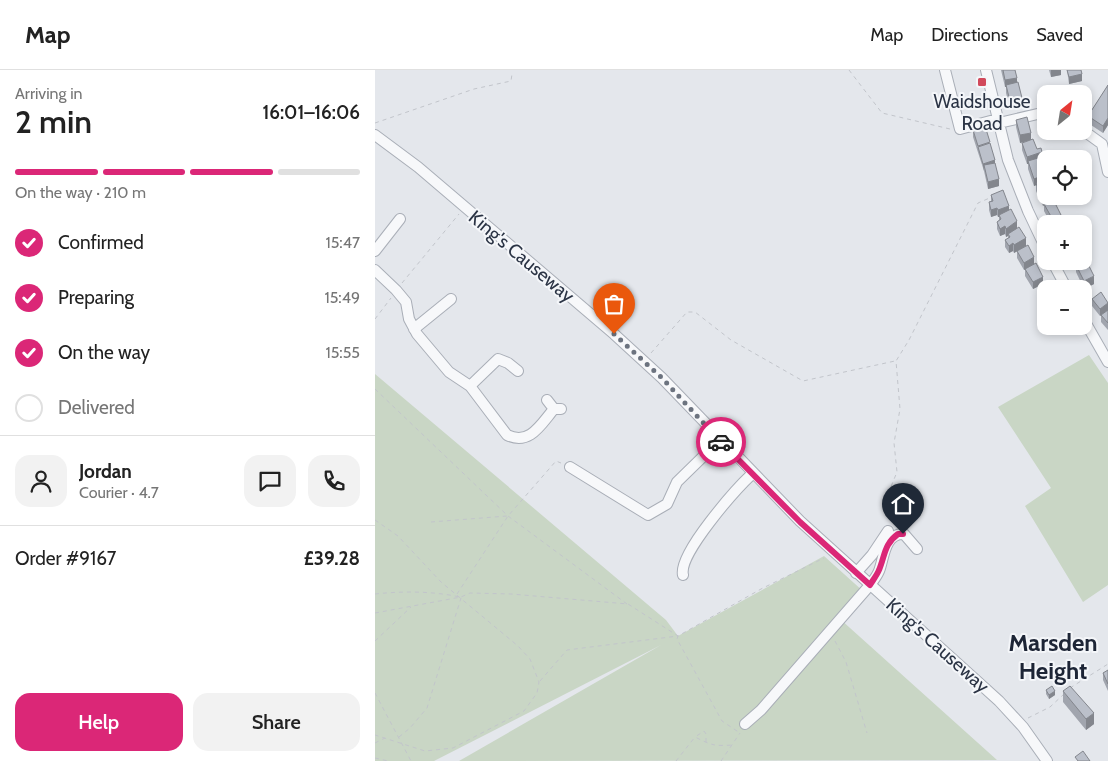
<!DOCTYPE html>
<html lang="en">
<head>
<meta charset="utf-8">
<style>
	:root { --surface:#fff; --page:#f2f2f2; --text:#222; --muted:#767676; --line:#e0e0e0; --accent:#db2777 }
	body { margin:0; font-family:Cabin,sans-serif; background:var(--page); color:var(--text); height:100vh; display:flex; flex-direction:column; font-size:19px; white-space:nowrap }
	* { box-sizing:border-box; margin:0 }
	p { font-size:16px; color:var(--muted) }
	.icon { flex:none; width:28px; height:28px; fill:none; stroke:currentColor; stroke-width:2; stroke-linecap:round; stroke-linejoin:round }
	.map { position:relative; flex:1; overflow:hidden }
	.side { display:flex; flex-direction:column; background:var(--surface); width:375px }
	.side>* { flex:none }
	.needle { width:32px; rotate:30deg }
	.fabs { position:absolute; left:662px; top:15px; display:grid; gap:10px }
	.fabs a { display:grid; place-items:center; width:55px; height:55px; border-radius:10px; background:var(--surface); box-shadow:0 2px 8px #0003; font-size:25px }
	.pin { position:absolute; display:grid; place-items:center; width:42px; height:42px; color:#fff; margin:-51px -21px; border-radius:50% 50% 50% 0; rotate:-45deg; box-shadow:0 0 5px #0007 }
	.pin .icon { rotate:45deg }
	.courier { position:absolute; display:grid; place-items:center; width:50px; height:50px; margin:-25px; border:4px solid #db2777; border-radius:50%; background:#fff; color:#222; box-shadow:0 1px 6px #0007 }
	.overview em { font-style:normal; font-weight:600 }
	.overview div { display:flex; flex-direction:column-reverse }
	.overview { display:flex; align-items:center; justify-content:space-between; height:85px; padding:0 15px }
	h1 { font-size:32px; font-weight:600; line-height:38px }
	.bar { display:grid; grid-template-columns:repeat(4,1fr); gap:8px 5px; align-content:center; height:60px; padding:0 15px }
	.bar i { height:6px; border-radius:4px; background:var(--line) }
	.bar .on { background:var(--accent) }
	.bar p { grid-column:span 4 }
	.line { display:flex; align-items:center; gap:12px; padding:0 15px; border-top:1px solid var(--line) }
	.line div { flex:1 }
	.round { display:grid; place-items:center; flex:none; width:52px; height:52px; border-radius:15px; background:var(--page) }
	ol { padding:0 15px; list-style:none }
	li { display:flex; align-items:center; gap:15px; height:55px }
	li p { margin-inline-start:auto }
	li .icon { padding:5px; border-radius:50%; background:var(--accent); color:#fff; stroke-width:4 }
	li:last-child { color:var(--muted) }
	li i { width:28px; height:28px; border:2px solid var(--line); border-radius:50% }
	.button { display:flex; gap:10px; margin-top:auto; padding:10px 15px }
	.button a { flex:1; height:58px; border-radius:15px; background:var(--accent); color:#fff; font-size:20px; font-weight:600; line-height:58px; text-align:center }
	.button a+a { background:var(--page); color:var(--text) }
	header { display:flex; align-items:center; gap:30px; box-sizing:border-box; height:70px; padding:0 25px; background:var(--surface); border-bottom:1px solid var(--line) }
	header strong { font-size:24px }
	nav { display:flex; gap:28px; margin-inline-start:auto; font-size:18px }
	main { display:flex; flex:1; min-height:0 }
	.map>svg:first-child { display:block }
</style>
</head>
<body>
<header>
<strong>Map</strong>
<nav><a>Map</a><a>Directions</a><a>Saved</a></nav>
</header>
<main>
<section class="side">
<div class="overview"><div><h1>2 min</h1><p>Arriving in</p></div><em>16:01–16:06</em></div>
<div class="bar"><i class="on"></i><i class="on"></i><i class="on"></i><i></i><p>On the way · 210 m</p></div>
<ol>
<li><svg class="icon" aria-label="check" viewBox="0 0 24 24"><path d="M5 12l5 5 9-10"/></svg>Confirmed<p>15:47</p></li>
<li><svg class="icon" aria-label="check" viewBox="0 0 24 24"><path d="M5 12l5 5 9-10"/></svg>Preparing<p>15:49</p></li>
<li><svg class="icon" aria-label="check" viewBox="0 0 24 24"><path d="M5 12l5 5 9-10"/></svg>On the way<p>15:55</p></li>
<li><i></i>Delivered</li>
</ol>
<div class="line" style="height:90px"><a class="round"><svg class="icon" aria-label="person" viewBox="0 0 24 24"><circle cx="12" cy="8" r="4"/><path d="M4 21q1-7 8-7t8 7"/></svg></a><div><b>Jordan</b><p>Courier · 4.7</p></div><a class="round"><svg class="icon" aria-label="chat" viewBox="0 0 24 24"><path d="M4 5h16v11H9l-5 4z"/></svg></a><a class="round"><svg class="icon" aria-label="phone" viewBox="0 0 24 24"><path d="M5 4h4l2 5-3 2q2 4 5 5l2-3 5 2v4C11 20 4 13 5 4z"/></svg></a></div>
<div class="line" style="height:65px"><div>Order #9167</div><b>£39.28</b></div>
<div class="button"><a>Help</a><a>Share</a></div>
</section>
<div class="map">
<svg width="733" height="691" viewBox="0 0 733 691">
	<rect width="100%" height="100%" fill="#e4e7ec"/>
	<path fill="#c9d6c5" d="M714,285L733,313V515L708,532L650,436L676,418L623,337Z
		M0,304L291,550L303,566L449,486L489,522L465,549L622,690L84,691L286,575L59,691H0Z"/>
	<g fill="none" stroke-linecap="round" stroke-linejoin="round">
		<defs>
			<path id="minor" d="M570,0L585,59L623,49
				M611,0L633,90L653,141L671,179
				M624,53L671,42
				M709,61L727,74L733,102
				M0,65L43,97L239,264L287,308L425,451L624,631L648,657L672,691
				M0,181L25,149
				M677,191L692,219
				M0,200L21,220L31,232L34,249L42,264L74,302L95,316L132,365C155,376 166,354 179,339
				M709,250L733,292
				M39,259L76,229
				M95,316L123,289L133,293L143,301
				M172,330L179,339H186
				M195,397L273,445L292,434L302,412L345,370
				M481,503L497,485L513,461
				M308,505C303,484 361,419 377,404
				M370,654L386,640L495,515C498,511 502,506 504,501C509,489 509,463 529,464L542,479"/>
		</defs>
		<use href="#minor" stroke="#a9aeb7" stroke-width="12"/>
		<path stroke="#c2c5cb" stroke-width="1" stroke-dasharray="4 4" stroke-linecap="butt" d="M474,0L507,43L575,59
			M0,53L99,19L136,11L137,4
			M27,213L84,144
			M0,249L16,228
			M276,283L312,242H320L356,270L428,311L520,291
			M0,319L133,446L252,534
			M0,450L23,466L66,512L143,576L155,589L164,612L162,623L149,641L78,678L50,681L0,665
			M56,452L132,446
			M523,455L515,419L522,402L519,373L525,339L521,291L534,270L603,133L617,127
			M0,524C28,521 57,521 85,527
			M82,524L133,446L181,391L186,393
			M0,543L86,527L95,523L136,524L253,534L303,566L386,519L449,488
			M0,571L36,537
			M460,571L471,592L492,663
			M165,611L192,580L303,566L302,569L347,651L365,663
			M695,618L733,594
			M0,623L36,691
			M653,648L675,637L689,624
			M24,667L35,658L52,638L86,528
			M331,672V664L329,661L320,667C338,676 339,676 359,675
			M0,673L10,668
			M0,688L13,691
			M301,691L320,667
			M346,691L365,663"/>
		<use href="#minor" stroke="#f7f8fa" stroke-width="10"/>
	</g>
	<path fill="#a1a5ae" d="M626,0H640L642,13L647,35L635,39L631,23V17H630Z
		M674,0H686V5L676,7Z
		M692,0H706L707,11L694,14Z
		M733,15V55L728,63L713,53V46Z
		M641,50L656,70L645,73L641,57Z
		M598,60L615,74L620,93L624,116L613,119L609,101L598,67Z
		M647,73L662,79L667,89L664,90L669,110L678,126V129L686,151L691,154H676L669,141V135L668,136L661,121V115L659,116L653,99V94H652L647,80Z
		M616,125L634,140L642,158L651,176L639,183L638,181L634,183L630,177V170L633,168V166L631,167L630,164L625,166L622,159V152L624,150V147H623L622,145L616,147L614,140V132L616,131Z
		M642,181L659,194L668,214L658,219L650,206V199L649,200L642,188Z
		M696,191H708L719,214L709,219L701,202V196L699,197Z
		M717,229L733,232V260L726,252V245L725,246L717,236Z
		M671,232V248L668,241V234Z
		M733,600V621L728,610V603Z
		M671,620L680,625L674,629L671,624Z
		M688,621L719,654L711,660L688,632Z"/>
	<path fill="#83868d" d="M676,0H686V5L676,7Z
		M707,4V11L694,14V7Z
		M642,8V15L630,17V10Z
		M647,28V35L635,39V31Z
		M733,48V55L728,63V56Z
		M656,63V70L645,73V65Z
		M667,82V89L653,94V91V94H652V87Z
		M620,90V97L609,95L608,101V94Z
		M669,105V112L659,116V109Z
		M624,109V116L613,119V112Z
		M674,126H678V132L669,134V135L668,136V129Z
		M634,136V143L624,145V147H623V140Z
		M622,138V145L616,147V140Z
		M686,145V152L683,154H678V150Z
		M642,151V159L633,164V166L631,167V159Z
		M630,156V164L625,166V159Z
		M651,168V176L639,183V175Z
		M638,173V181L634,183V176Z
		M659,187V195L649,200V193Z
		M699,191H708V193L699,197Z
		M719,206V214L709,219V211Z
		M668,207V214L658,219V212Z
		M733,233V240L725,246V239Z
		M680,621V625L674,629V625Z
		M719,643V654L711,660V649Z"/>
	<path fill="#bbc0ca" stroke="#83868d" d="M628,0H640L642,8L630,10Z
		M692,0H706L707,4L694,7Z
		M643,12L647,28L635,31L631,15Z
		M733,15V48L728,56L713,46Z
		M652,47L656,63L645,65L641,50Z
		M610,56L615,72L603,76L598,60Z
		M658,69L662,79L666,78L667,82L652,87L647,73Z
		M615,73L620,90L608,94L603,77Z
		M663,88L669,105L659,109L653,91Z
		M620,93L624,109L613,112L609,95Z
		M671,109V126H674L668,129L661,113Z
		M628,120L634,136L623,140L622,138L616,140L614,132L618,131L616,125Z
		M678,129L686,145L678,150L669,134Z
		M636,139L642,151L631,159L630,156L625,159L622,152L626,149L624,145Z
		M689,150L691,154H681Z
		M644,157L651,168L639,175L638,173L634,176L630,170L635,167L633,164Z
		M653,175L659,187L649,193L642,181Z
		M711,190L719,206L709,211L701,195Z
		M661,193L668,207L658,212L650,199Z
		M726,222L733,233L725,239L717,229Z
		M671,232V241L668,234Z
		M733,240V253L726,245Z
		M733,600V614L728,603Z
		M677,616L680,621L674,625L671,620Z
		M695,616L719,643L711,649L688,621Z
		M708,681L715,691H703L700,687Z"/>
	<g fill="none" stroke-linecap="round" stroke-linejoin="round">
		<path stroke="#6c737f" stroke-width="5" stroke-dasharray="0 9" d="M239,264L287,308L346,372"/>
		<path stroke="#db2777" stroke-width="6" d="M346,372L425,452L495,515C498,510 502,505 504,500C510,486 509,474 523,464H528"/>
	</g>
	<rect fill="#d1495b" stroke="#f4f6f9" stroke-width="2" x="602" y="7" width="10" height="10" rx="2.5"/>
	<g text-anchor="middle" stroke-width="4" stroke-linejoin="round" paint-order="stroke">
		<g font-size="19" fill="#2b3445" stroke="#f4f6f9">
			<text x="607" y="38">Waidshouse<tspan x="607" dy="22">Road</tspan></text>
		</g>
		<g font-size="19" fill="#2b3445" stroke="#f4f6f9">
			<text transform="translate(147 186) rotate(40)" y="7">King's Causeway</text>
			<text transform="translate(563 575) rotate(42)" y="7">King's Causeway</text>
		</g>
		<g font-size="24" font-weight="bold" fill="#1d2536" stroke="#f4f6f9">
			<text x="678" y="581">Marsden<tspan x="678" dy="28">Height</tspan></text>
		</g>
	</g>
</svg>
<div class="fabs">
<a><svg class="needle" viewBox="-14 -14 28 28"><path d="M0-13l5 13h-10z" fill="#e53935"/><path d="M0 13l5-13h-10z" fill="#767676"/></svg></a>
<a><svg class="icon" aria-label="locate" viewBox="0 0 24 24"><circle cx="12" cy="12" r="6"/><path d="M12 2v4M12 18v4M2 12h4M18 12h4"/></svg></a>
<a>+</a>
<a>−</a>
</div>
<div class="pin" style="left:239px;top:264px;background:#ea580c"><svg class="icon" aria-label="bag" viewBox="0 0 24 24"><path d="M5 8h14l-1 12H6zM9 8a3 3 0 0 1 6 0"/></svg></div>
<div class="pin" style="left:528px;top:464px;background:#1f2937"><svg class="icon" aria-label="home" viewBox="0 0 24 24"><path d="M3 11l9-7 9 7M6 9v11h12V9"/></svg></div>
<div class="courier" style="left:346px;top:372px"><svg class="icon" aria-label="car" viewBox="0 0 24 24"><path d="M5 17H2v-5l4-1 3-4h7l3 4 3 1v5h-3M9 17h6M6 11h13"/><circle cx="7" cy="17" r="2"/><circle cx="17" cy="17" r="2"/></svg></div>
</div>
</main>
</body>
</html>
